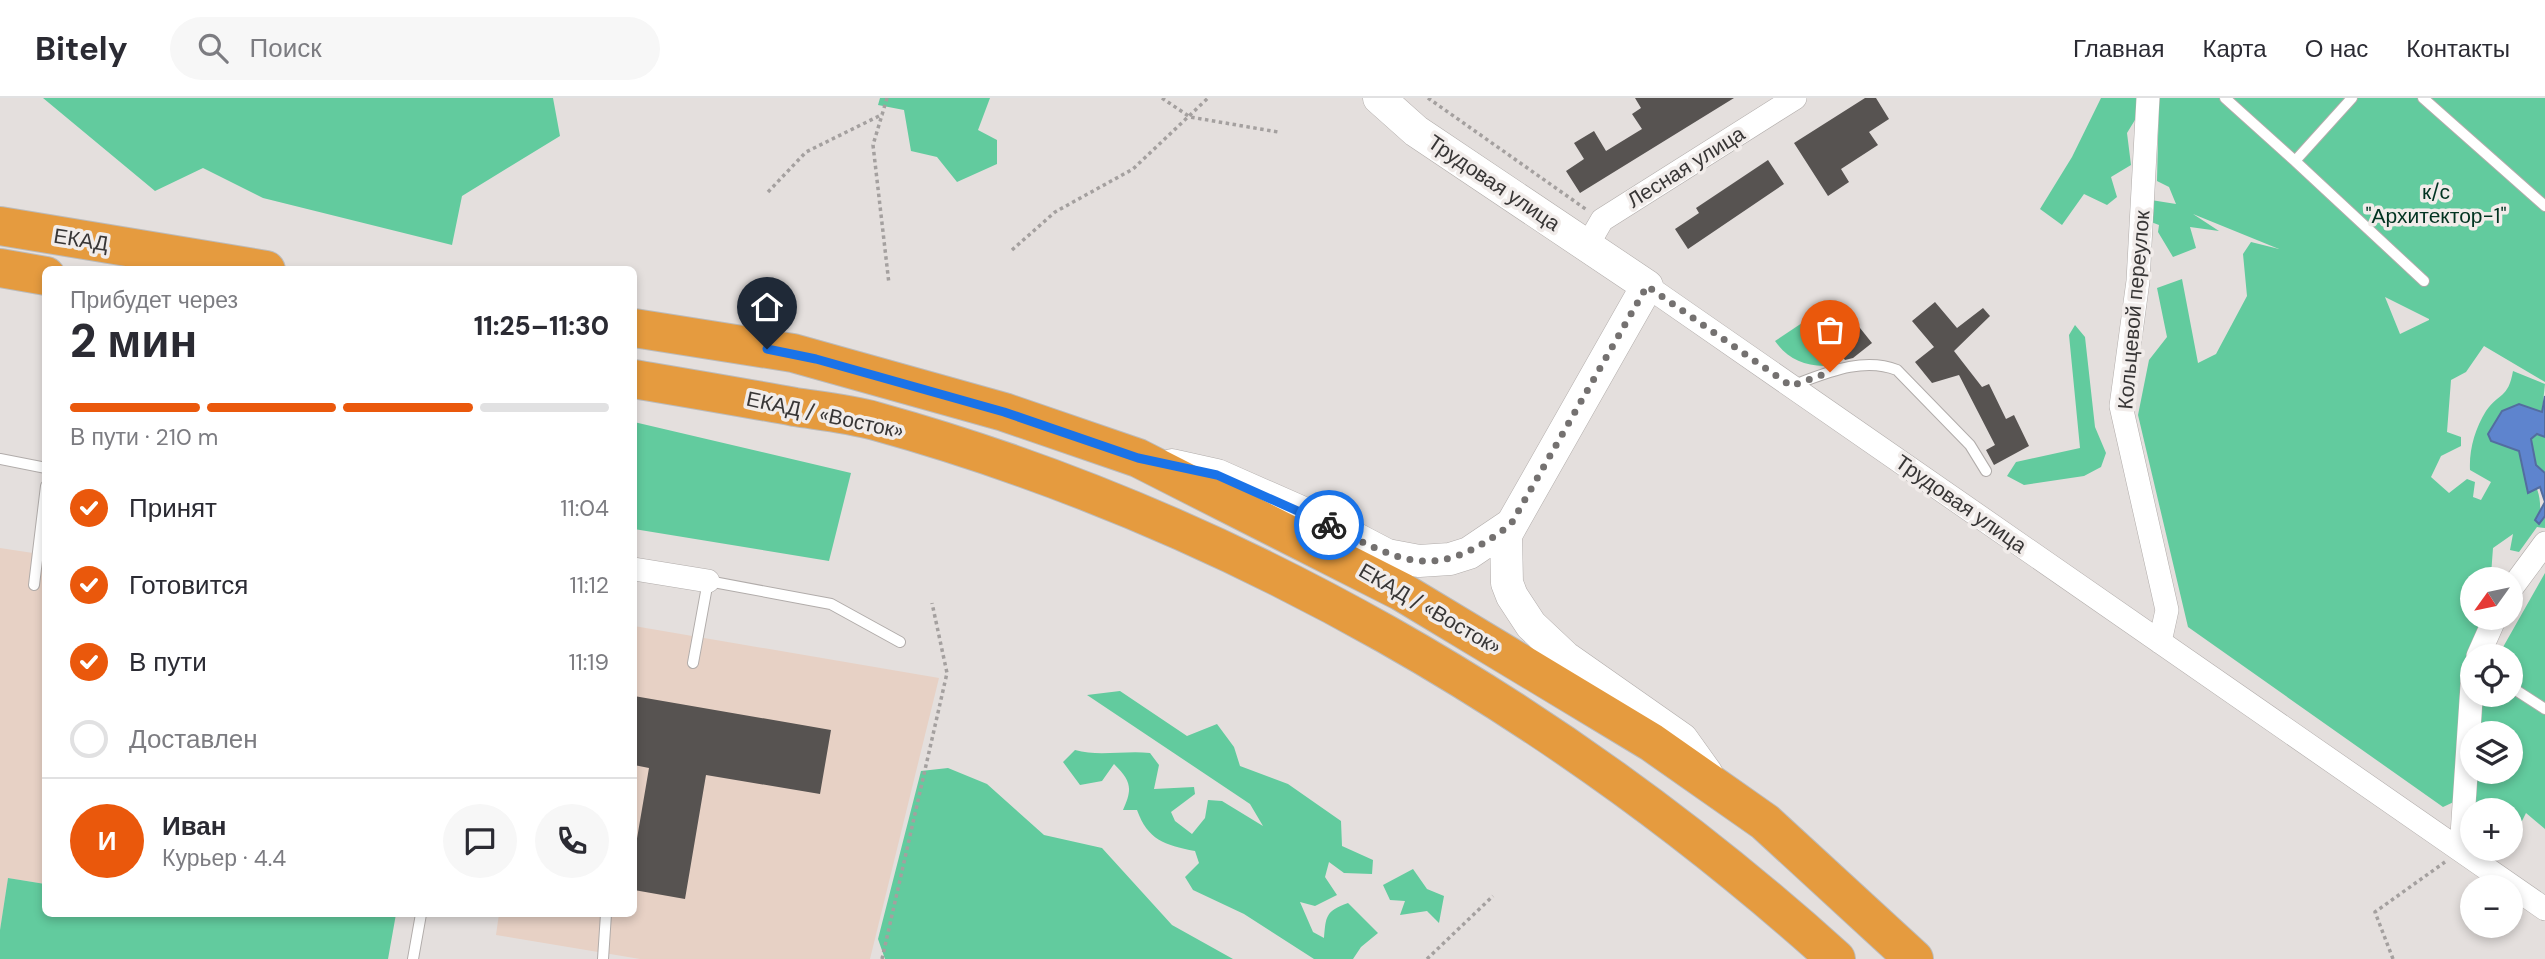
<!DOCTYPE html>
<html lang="ru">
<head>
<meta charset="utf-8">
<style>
	:root { --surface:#fff; --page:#f7f7f7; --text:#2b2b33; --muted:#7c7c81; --line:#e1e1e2; --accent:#ea580c }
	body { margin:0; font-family:"DM Sans",sans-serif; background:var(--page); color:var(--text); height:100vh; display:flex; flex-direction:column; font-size:26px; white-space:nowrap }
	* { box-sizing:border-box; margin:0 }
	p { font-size:23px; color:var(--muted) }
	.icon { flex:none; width:38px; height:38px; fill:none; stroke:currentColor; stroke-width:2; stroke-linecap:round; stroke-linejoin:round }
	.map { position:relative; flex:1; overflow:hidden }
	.sheet { position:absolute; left:42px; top:168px; width:595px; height:651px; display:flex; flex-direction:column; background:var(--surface); border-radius:10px; box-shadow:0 4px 10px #0003 }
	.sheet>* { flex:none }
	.needle { width:46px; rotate:237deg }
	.fabs { position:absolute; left:2460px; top:469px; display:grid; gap:14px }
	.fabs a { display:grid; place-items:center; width:63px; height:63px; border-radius:50%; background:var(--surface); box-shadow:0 4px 10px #0003; font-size:35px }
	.pin { position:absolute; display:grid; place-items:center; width:60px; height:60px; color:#fff; margin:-72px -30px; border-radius:50% 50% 50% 0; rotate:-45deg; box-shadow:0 0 7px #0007 }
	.pin .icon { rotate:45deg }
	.courier { position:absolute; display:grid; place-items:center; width:70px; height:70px; margin:-35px; border:5px solid #1a73e8; border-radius:50%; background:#fff; color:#222; box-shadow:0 2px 9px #0007 }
	.headline em { font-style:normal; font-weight:800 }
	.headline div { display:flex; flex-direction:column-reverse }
	.headline { display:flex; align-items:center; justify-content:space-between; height:119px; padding:0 28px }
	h1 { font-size:46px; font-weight:800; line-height:52px }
	.bar { display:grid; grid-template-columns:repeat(4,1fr); gap:10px 7px; align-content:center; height:84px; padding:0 28px }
	.bar i { height:9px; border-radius:5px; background:var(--line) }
	.bar .current { background:var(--accent) }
	.bar p { grid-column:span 4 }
	.line { display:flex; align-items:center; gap:18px; padding:0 28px; border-top:2px solid var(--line) }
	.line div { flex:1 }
	.round { display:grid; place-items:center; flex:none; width:74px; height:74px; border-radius:37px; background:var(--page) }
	ol { padding:0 28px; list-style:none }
	li { display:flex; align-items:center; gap:21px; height:77px }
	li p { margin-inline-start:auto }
	li .icon { padding:7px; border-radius:50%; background:var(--accent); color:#fff; stroke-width:4 }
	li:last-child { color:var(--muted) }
	li i { width:38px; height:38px; border:4px solid var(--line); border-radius:50% }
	header { display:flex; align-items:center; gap:42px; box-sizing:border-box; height:98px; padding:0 35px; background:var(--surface); border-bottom:2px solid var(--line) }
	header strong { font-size:33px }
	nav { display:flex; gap:38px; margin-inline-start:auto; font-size:24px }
	.search { width:490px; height:63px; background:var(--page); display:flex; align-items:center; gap:18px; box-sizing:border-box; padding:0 24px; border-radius:38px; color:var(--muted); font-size:26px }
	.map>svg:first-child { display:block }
</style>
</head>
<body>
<header>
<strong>Bitely</strong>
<div class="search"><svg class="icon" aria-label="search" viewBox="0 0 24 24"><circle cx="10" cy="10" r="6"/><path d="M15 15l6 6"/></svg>Поиск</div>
<nav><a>Главная</a><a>Карта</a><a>О нас</a><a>Контакты</a></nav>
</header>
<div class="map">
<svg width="2545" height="861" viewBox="0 0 2545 861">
	<rect width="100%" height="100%" fill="#e4dfdd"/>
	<path fill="#e7d1c5" d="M0,450L46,457L45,786L8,780L0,832Z
		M634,528L939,580L870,861H640L496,837L499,816H634Z"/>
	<path fill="#62cb9e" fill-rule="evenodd" d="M43,0H553L560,38L462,98L452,147L263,100L203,70L155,93Z
		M880,0H990L978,32L997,42V66L957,84L937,59L911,53L904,12L878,7Z
		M2101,0H2142L2138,17L2127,35L2131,67L2111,79L2117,99L2107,107L2084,96L2062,127L2040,111L2072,59Z
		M2159,0H2545V284L2484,248L2466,274L2451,282L2447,334L2461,339V348L2441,358L2431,379L2449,395L2467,381L2475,384L2473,399L2481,402L2491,384L2470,372C2469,351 2475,331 2486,313C2499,294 2508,301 2513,273L2545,286L2542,314L2491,343L2519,353C2527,388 2545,381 2539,425L2545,418V430L2537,429L2519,454L2510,452L2513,436L2493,450L2491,477L2494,481H2473V520H2484L2473,558V597H2511V558H2498L2545,475V731L2526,715L2522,723L2511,726V712H2473L2458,702L2443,709L2188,529L2138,317L2149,262L2167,239L2157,190L2182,181L2198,265L2216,256L2247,198L2243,156L2251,144L2279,151L2193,116L2219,133L2190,129L2196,150L2173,159L2158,134L2159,127L2151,124V102L2176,106L2169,89L2157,83ZM2385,199L2429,221V222L2400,236ZM2473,635H2511V674H2473Z
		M1802,225L1811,232L1812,245L1824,254V268C1803,267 1788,261 1775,243Z
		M2075,227L2085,239L2095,329L2106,355L2101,369L2084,378L2024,387L2007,378L2016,364L2080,350L2069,237Z
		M634,324L851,375L829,463L634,431Z
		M2537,335L2545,339V375L2536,367L2531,341Z
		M1120,593L1187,638L1217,626L1234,649L1240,668L1288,686L1341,723L1342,748L1373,762L1372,776L1344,775L1329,764L1325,779L1337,797L1315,808L1300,804L1313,834L1324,840C1326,819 1325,813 1348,805L1378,835L1361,849L1353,861H1314L1244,816L1193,792L1185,779L1199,765L1195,753C1164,747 1148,742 1137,712H1123C1133,690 1131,683 1114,666L1102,683L1080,687L1063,664L1075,652C1099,659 1125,652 1150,655L1159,667L1154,691L1194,689L1195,696L1171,714L1175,723L1192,736L1205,720L1208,702L1222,703L1263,728L1250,706L1087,597Z
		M948,670L987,686L1044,737L1102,750L1172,827L1233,861H885L878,841L921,673Z
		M1413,771L1427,791L1444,798L1439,825L1427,813L1400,817L1405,803L1390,802L1383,787Z
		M8,780L45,786L46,816H396L388,861H0V832Z"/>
	<path fill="#5e84ce" stroke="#536da0" stroke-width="2" d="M2545,298V339L2537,336L2531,341L2536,367L2545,375V418L2539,426L2535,422L2545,404L2540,389L2528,395L2519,353L2491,343L2488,336L2502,313L2519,306L2542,314Z"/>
	<path fill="#575351" d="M1635,0H1734L1580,95L1566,73L1584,61L1574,45L1594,33L1606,53L1642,31L1632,16L1641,10Z
		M1865,0H1876L1889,21L1869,34L1878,47L1841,71L1849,84L1828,98L1794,45Z
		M1768,62L1784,86L1688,151L1675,131L1699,115L1696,110Z
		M1935,204L1957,230L1983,210L1990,218L1954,253L1982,289L1989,286L2006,321L2014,317L2029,348L1994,367L1986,352L1995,347L1959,277L1932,285L1915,264L1934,249L1912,223Z
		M1840,205L1872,245L1853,260L1845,262L1815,224Z
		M634,598L831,632L820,696L706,677L685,801L634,792V758L649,670L634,667Z"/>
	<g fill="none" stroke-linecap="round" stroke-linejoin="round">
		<defs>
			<path id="lane" d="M2225,0L2295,63
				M2352,0L2295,63L2424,183
				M2423,0L2545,108
				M1791,288C1824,276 1862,258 1897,272L1970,347L1986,373
				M0,361L46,370
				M34,487L46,388
				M693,565L708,483L831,506L900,544
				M2511,589L2545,611
				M413,861L421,816
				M603,861L606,816"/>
			<path id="street" d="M2148,0L2138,183L2121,308L2167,512L2160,544
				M1587,148L1602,122L1795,0
				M1647,188L2545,811
				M634,471L708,483
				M2511,491L2545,445
				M2478,558L2495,520
				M2461,752L2473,572"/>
			<path id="secondary" d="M1379,0L1416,33L1647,188L1512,426L1506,437L1507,485L1512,498L1531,527L1565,559L1682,641L1707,676
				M1172,367L1217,377L1326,425L1387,457L1419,463L1450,461L1469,455L1512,426"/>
			<path id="highway" d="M0,128L266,172
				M0,170L46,178
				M634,230L793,255L1004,314L1138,360L1402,494L1651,644L1765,724L1914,861
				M634,281C687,290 741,299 795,309C821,313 849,316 875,323C1232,422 1562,614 1836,861"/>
		</defs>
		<use href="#lane" stroke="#b1acaa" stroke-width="12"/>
		<use href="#street" stroke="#b1acaa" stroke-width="24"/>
		<use href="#secondary" stroke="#b1acaa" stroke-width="33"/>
		<use href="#highway" stroke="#bbb" stroke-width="40"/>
		<path stroke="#a4a09f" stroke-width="3.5" stroke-dasharray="3.5 3.5" stroke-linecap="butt" d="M887,0L873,47L889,186
			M1162,0L1190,19L1278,34
			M1428,0L1587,112
			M768,94L806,54L883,16
			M1012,152L1055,114L1133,71L1208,0
			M882,861L947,575L932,505
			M1427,861L1493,798
			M2393,861L2375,814L2445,764"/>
		<use href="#lane" stroke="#fff" stroke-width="10"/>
		<use href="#street" stroke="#fff" stroke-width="23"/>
		<use href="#secondary" stroke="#fff" stroke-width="32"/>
		<use href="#highway" stroke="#e59b3f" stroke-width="38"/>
	</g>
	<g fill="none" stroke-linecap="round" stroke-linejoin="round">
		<path stroke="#747170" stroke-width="7" stroke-dasharray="0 12.6" d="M1329,427C1405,467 1438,483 1511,426L1647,188L1791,288L1830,274"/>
		<path stroke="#1a73e8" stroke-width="9" d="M767,251L816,261L1004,314L1138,360L1217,377L1329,427"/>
	</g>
	<g text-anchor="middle" stroke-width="7" stroke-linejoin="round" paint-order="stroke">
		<g font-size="21" fill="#383636" stroke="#f1ecea">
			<text transform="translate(1686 69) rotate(-32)" y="7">Лесная улица</text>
			<text transform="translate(1494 85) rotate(34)" y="7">Трудовая улица</text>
			<text transform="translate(81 142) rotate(9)" y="7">ЕКАД</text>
			<text transform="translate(2134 212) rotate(-85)" y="7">Кольцевой переулок</text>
			<text transform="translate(825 317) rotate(12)" y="7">ЕКАД / «Восток»</text>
			<text transform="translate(1961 406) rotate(35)" y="7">Трудовая улица</text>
			<text transform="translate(1430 511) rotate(30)" y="7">ЕКАД / «Восток»</text>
		</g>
		<g font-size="21" fill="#013321" stroke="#f1ecea">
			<text x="2436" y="101">к/с<tspan x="2436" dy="24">"Архитектор-1"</tspan></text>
		</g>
	</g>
</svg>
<div class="fabs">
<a><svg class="needle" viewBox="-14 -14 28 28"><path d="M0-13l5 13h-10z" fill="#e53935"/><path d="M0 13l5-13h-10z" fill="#7c7c81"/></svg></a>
<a><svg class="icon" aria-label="locate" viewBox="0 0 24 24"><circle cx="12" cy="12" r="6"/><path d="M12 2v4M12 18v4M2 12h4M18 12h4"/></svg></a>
<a><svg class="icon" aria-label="layers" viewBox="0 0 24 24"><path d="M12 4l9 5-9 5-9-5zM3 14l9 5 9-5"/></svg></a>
<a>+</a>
<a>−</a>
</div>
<div class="pin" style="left:1830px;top:274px;background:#ea580c"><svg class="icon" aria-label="bag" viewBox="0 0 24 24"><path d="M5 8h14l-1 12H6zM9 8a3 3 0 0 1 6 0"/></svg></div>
<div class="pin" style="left:767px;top:251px;background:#1f2937"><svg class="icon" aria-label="home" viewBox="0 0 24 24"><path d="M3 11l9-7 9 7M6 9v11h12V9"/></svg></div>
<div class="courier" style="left:1329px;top:427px"><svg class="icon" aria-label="bike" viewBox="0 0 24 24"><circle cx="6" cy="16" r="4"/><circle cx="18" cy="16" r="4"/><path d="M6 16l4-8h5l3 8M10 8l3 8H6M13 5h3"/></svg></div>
<section class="sheet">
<div class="headline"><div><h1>2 мин</h1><p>Прибудет через</p></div><em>11:25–11:30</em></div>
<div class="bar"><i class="current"></i><i class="current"></i><i class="current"></i><i></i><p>В пути · 210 m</p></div>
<ol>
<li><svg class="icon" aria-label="check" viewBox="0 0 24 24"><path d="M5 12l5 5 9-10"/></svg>Принят<p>11:04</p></li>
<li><svg class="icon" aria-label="check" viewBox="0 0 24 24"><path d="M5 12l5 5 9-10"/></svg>Готовится<p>11:12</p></li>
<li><svg class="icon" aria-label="check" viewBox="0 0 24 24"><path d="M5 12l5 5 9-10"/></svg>В пути<p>11:19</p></li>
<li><i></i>Доставлен</li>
</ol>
<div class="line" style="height:126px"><b class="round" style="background:var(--accent);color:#fff">И</b><div><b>Иван</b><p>Курьер · 4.4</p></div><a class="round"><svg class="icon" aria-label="chat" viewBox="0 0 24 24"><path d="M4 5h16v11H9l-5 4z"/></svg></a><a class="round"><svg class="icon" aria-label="phone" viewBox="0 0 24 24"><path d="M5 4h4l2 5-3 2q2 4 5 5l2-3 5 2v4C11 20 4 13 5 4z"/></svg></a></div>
</section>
</div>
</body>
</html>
